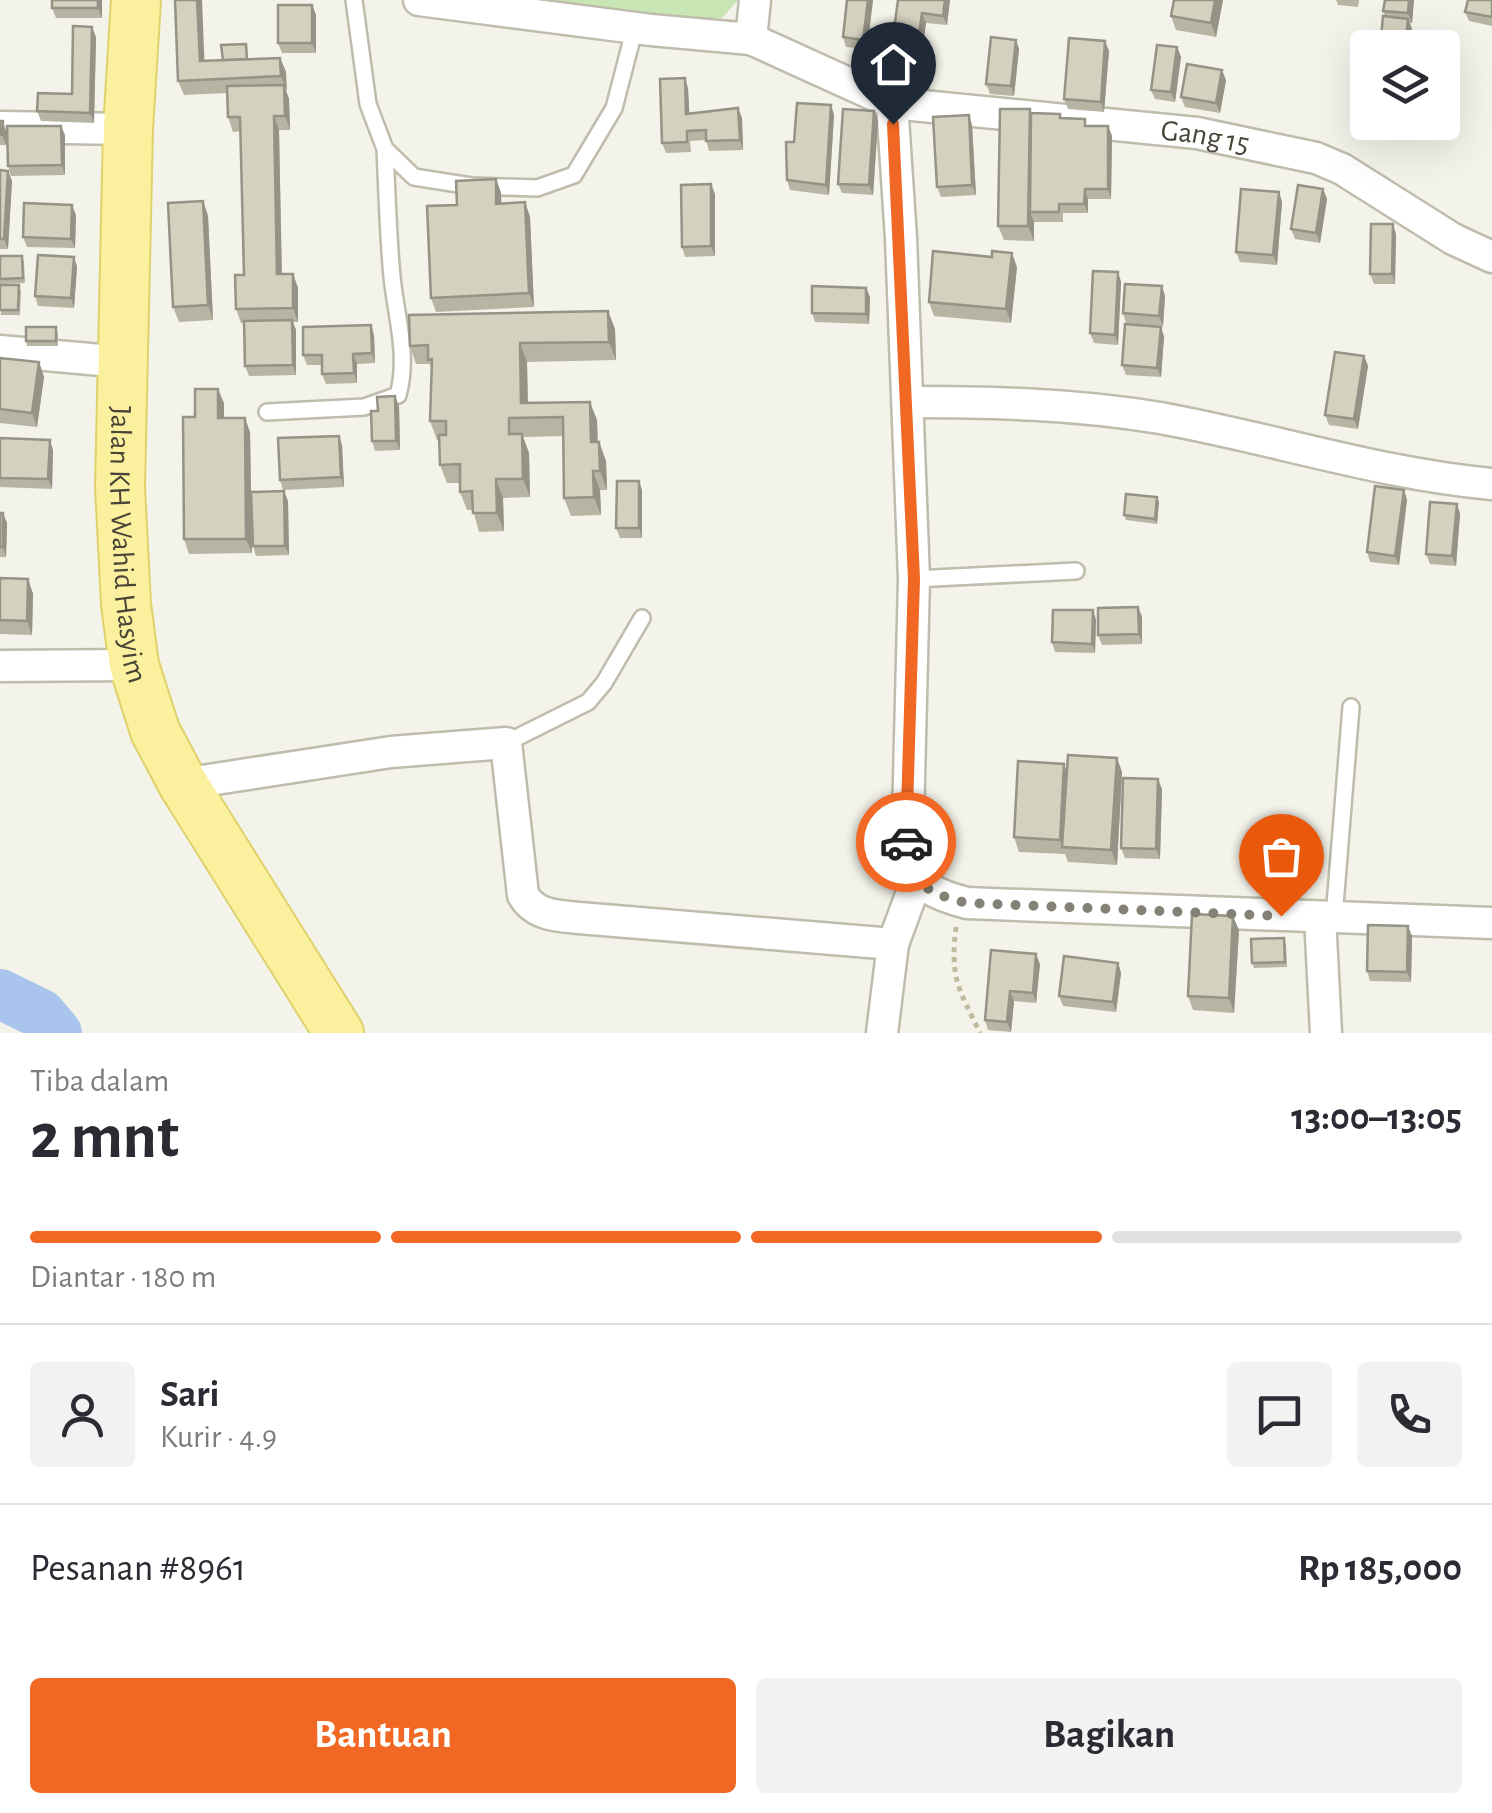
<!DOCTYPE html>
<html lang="id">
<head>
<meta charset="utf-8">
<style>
	:root { --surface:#fff; --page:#f2f2f3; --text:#2b2b33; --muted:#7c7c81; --line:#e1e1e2; --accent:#f06824 }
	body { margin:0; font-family:"Alegreya Sans",sans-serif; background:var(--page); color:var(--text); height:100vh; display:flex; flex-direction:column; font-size:38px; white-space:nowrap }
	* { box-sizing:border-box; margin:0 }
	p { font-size:32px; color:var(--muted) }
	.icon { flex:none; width:55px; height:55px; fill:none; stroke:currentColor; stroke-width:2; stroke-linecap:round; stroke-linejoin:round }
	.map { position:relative; height:1033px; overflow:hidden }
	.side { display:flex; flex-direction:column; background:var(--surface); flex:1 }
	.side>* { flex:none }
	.controls { position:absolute; left:1350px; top:30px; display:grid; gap:20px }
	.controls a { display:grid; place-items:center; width:110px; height:110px; border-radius:10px; background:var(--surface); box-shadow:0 10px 40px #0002; font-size:50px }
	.pin { position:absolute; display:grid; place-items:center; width:85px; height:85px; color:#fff; margin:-102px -42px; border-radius:50% 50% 50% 0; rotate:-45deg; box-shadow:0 0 10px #0007 }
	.pin .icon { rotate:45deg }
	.courier { position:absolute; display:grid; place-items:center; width:100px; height:100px; margin:-50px; border:8px solid #f06824; border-radius:50%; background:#fff; color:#222; box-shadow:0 2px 12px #0007 }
	.head em { font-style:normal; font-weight:700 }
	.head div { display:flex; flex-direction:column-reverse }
	.head { display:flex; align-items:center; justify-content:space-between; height:170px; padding:0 30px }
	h1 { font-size:65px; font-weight:700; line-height:75px }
	.bar { display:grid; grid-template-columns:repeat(4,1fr); gap:15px 10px; align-content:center; height:120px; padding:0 30px }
	.bar i { height:12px; border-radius:8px; background:var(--line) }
	.bar .current { background:var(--accent) }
	.bar p { grid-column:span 4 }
	.line { display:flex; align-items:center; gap:25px; padding:0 30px; border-top:2px solid var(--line) }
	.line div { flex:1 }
	.round { display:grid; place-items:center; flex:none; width:105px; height:105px; border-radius:10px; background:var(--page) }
	.action { display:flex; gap:20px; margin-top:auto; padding:20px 30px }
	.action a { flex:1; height:115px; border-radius:10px; background:var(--accent); color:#fff; font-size:40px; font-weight:700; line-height:115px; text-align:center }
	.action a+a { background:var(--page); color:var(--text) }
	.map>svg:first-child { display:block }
</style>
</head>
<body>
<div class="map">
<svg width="1492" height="1033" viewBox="0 0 1492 1033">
	<rect width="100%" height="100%" fill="#f4f3ea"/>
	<path fill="#c7e6b4" d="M519,0H738L722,18L665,20Z"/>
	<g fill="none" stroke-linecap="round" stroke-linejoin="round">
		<path stroke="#a9c5ee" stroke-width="50" d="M0,994L41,1014L57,1033"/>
		<defs>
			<path id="lane" d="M354,0L368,104L385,149L414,177L471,186L537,188L574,175L614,108L635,27
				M267,412L364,407L398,395C409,356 396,316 392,277C388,234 387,192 385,149
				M914,579L1076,571
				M506,743L588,702L604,683L642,618
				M1334,918L1351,707"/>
			<g id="street">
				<path d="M419,0L651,30L751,39L755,0"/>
				<path d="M751,39L892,103L901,238L914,579L907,859C915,887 940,896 967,903L1492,923"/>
				<path id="s1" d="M892,103L1197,133L1316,158L1342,169L1453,239L1492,257"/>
				<path d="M0,127L128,129"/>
				<path d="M0,351L123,362"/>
				<path d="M908,402C993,402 1076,404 1160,418C1271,438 1380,474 1492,484"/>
				<path d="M0,666L134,665"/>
				<path d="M183,784L391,752L506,743L523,895C535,916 558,916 579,918L893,944L882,1033"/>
				<path d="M1320,917L1326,1033"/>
				<path d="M893,944L911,895L920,884"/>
			</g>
			<g id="primary">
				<path id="s2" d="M136,0L128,129L120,487L126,604L134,665L155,731L183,784L339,1033"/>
			</g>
		</defs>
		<use href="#lane" stroke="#bfbcac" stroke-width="20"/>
		<use href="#street" stroke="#bfbcac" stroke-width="35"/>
		<use href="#primary" stroke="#dfd26d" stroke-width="52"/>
		<path stroke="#c0bb9e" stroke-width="5" stroke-dasharray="5 5" stroke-linecap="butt" d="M956,927C950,979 958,987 980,1033"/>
		<use href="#lane" stroke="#fff" stroke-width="15"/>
		<use href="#street" stroke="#fff" stroke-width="30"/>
		<use href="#primary" stroke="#faf09d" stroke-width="48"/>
	</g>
	<path fill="#b7b4a4" d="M102,0V18H56L52,8Z
		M873,0L867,49L846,47L843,37Z
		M898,0H950L947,25L926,23L921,58L895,54L892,45Z
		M1223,0L1216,37L1176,30L1171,16Z
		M1336,0H1359L1358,7L1338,5Z
		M1385,0H1414L1412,23H1410L1412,29L1410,48H1380L1385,16L1383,11Z
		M1492,0V26L1469,21L1465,12Z
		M312,5L316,15V53H282L278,43Z
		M96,37L94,123L41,121L37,111L72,94Z
		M1016,40L1019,49L1014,96L990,94L986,84Z
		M1105,41L1109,51L1104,112L1068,109L1064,99Z
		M246,44L248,59L280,58L286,72V91L289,99L290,130H279L282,274H293L298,288V322H293L296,330V375L249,376L245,366L244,323H241L236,309L244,275L241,131L233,132L228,117L227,93L184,95L178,81L205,61L223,60Z
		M1177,47L1181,57L1175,102L1155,99L1151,90Z
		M1226,80L1220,113L1185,107L1181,97Z
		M688,88L689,113L742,118L743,150L709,151L706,140L690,141L691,152L666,153L662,143Z
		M831,105L834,115L829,195L790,190L787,180L794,142Z
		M1031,113L1060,114L1062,118L1088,126H1108L1112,136L1111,199H1088V213H1063V222H1034V241L1004,240L998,226Z
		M969,115L972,125L976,195L941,197L937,187Z
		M0,121L6,131V145H0Z
		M878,121L873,195L842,193L838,184Z
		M65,135V175L11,176L8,166Z
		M0,159V170L8,171L12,181L8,249H0Z
		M496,179L501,193V203L525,202L530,217L534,307L436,312L431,298L457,205Z
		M1323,189L1327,199L1320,243L1295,239L1291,229Z
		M1279,192L1282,202L1277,265L1240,262L1236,252Z
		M715,194V256L685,257L682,247Z
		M203,201L208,216L213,320L179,322L173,307Z
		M76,215L75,248L27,247L23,237Z
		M1396,234L1395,284H1374L1370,274Z
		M0,256L24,261L25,283L0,284Z
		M74,257L77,267L74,308L38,306L35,296Z
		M1017,267L1011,323L934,316L929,302Z
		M1118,272L1121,282L1118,345L1094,343L1090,333Z
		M0,285L21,290L20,315H1Z
		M866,288L870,297L869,324L815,322L812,313Z
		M1165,296L1163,326L1126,323L1123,313Z
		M608,311L615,329L616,360L527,362L528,403L597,420L598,442H599L606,461L607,490H600L601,515L571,516L564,498L563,436L523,437L529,453L530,497L503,498L504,531L479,532L473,510H467L460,492V483H447L440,465L439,440H437L430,421L432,370L430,364H416L410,346Z
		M1161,327L1164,337L1161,377L1126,375L1122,365Z
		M58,332V346H27L26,341Z
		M374,335L375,363L357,364V383L326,384L322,374V365H307L303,355Z
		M1364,356L1368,366L1358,429L1329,425L1325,415Z
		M0,358L39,362L44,377L37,427L0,423Z
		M395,396L399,406L400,450L375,451L372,441L378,411Z
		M224,403V418L250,432L252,553L189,554L184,539L195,417Z
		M0,438L53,450L52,489L0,487Z
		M342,445L344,487L283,490L280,480Z
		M642,490V538H620L616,528Z
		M1404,490L1407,500L1399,565L1370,562L1367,552Z
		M1157,497L1159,502L1157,524L1126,520L1124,515Z
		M288,501L289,555L256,556L253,546Z
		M1457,504L1460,514L1456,566L1430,564L1426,554Z
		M0,513L7,523L6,557H0Z
		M0,578L28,579L33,594L32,635L0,634Z
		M1138,607L1142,617V644L1102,645L1098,635Z
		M1093,610L1096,620L1095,653L1055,652L1052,642Z
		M1117,758L1122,772L1117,865L1068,862L1065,854L1019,852L1014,837Z
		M1162,789L1160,859L1125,858L1121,848Z
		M1239,930L1234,1013L1193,1010L1188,996Z
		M1412,936L1411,982L1370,981L1367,971Z
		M1286,943L1287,967L1254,968L1252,963Z
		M991,950L1040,964L1036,1003L1014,1001L1011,1032L988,1030L985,1020Z
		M1118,963L1121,973L1116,1012L1063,1006L1059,996Z"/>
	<path fill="#959286" d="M98,0H102V18L98,8Z
		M197,0H202L205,75L200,61Z
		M868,0H873L867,49L863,40Z
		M945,0H950L947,25L943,16Z
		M1215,0H1223L1216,37L1211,23Z
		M1409,0H1414L1412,23L1408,13Z
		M312,5L316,15V53L312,43Z
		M922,13L926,23L921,58L917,48Z
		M1408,19L1412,29L1410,48H1405Z
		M92,27L96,37L94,123L90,113Z
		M1016,40L1019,49L1014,96L1011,86Z
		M1105,41L1109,51L1104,112L1101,102Z
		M1177,47L1181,57L1175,102L1171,92Z
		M280,58L286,72L287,91L281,76Z
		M1222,70L1226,80L1220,113L1216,103Z
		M685,78L688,88L690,124L686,114Z
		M284,85L289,99L290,130L285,116Z
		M831,105L834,115L829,195L826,185Z
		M738,108L742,118L743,150L740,140Z
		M1030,109L1035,123L1030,212L1034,222V241L1028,226Z
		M874,111L878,121L873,195L869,185Z
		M969,115L972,125L976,195L972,185Z
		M274,116L279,130L282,288L277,274Z
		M3,121L6,131V145L2,135Z
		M61,126L65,135V175L62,165Z
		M1108,126L1112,136L1111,199L1108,189Z
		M8,171L12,181L8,249L4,239Z
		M496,179L501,193L502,218L496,204Z
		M711,184L715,194V256L711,246Z
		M1085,189L1088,199V213L1084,204Z
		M1323,189L1327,199L1320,243L1316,233Z
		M1279,192L1282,202L1277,265L1273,255Z
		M203,201L208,216L213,320L208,305Z
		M525,202L530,217L534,307L529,293Z
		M72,205L76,215L75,248L71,239Z
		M1393,224L1396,234L1395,284L1392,274Z
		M1012,253L1017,267L1011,323L1006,309Z
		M74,257L77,267L74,308L71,298Z
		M1118,272L1121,282L1118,345L1115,335Z
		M293,274L298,288V322L293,308Z
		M1162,286L1165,296L1163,326L1159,316Z
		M866,288L870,297L869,324L866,314Z
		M608,311L615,329L616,360L609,342Z
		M292,320L296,330V375L293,365Z
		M371,325L374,335L375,363L372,353Z
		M1161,327L1164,337L1161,377L1157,368Z
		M520,343L527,362L528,418L521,403Z
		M353,354L357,364V383L354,373Z
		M1364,356L1368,366L1358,429L1354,419Z
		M39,362L44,377L37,427L32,413Z
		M218,389L224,403V432L218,418Z
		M395,396L399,406L400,450L396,441Z
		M590,402L597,420L598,461L591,442Z
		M245,418L250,432L252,553L246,539Z
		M522,434L529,453L530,497L523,479Z
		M339,436L342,445L344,487L341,477Z
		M50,440L53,450L52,489L48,479Z
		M599,442L606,461L607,490L600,471Z
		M593,471L600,490L601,515L594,497Z
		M496,479L503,498L504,531L497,513Z
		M639,481L642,490V538L639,528Z
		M1404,490L1407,500L1399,565L1395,556Z
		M284,491L288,501L289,555L285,546Z
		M1157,497L1159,502L1157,524L1155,519Z
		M1457,504L1460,514L1456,566L1452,556Z
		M3,513L7,523L6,557L3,547Z
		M28,579L33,594L32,635L27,621Z
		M1138,607L1142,617V644L1139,634Z
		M1093,610L1096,620L1095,653L1092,644Z
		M1117,758L1122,772L1117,865L1111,850Z
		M1064,764L1069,778L1062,847L1065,855L1060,840Z
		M1158,779L1162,789L1160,859L1156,849Z
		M1233,916L1239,930L1234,1013L1229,998Z
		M1408,926L1412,936L1411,982L1407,972Z
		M1036,954L1040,964L1036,1003L1033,993Z
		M1118,963L1121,973L1116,1012L1113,1002Z
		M1010,991L1014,1001L1011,1032L1007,1022Z"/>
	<path fill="#d5d1bf" stroke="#959286" stroke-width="2.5" d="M52,0H98V8H52Z
		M175,0H197L200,61L280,58L281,76L178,81Z
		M847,0H868L863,40L843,37Z
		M898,0H945L943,16L922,13L917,48L892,45Z
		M1174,0H1215L1211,23L1171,16Z
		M1385,0H1409L1408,13L1383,11Z
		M1468,0H1492V17L1465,12Z
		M278,5H312V43H278Z
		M1383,16L1408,19L1405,48H1380Z
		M73,26L92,27L90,113L37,111L38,93L72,94Z
		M991,37L1016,40L1011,86L986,84Z
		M1069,38L1105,41L1101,102L1064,99Z
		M246,44L247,59L223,60L221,45Z
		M1157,45L1177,47L1171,92L1151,90Z
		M1187,64L1222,70L1216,103L1181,97Z
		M685,78L686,114L738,108L740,140L706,141V130L687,131V142L662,143L660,79Z
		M284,85L285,116H274L277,274H293V308L236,309L235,275H244L240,117H228L227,86Z
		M797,103L831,105L826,185L787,180L786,142H794Z
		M843,109L874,111L869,185L838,184Z
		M1000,109H1030L1028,226H998Z
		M1031,113L1060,114V118L1085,119V126H1108V189H1085L1084,204H1059V212H1030Z
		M969,115L972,185L937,187L933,117Z
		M0,121H3L2,135H0Z
		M7,126H61L62,165L8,166Z
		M0,170L8,171L4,239H0Z
		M496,179V204L525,202L529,293L431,298L427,206L457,205L456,181Z
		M711,184V246L682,247L681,185Z
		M1298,185L1323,189L1316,233L1291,229Z
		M1241,189L1279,192L1273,255L1236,252Z
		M203,201L208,305L173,307L168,203Z
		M24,203L72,205L71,239L23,237Z
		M1371,224H1393L1392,274H1370Z
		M933,251L992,257V251L1012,253L1006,309L929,302Z
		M38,255L74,257L71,298L35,296Z
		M0,256H22L23,278L0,279Z
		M1093,271L1118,272L1115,335L1090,333Z
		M1125,284L1162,286L1159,316L1123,313Z
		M0,285H19L18,310H0Z
		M812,286L866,288V314L812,313Z
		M608,311L609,342L520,343L521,403L590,402L591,442H599L600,471H593L594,497L564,498L563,417L509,418V434H522L523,479H496L497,513H473L472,491L460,492V464L440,465L439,435H446V421H430L432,359L428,360V345L410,346L409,315Z
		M292,320L293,365L245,366L244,321Z
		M1125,324L1161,327L1157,368L1122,365Z
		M371,325L372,353L353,354L354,373L322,374V355H303V327Z
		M26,327H56V341H26Z
		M1335,352L1364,356L1354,419L1325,415Z
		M0,358L39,362L32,413L0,409Z
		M195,389H218V418H245L246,539H184L183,417H195Z
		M395,396L396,441H372L371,411H378L377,397Z
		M339,436L341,477L280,480L278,438Z
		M0,438L50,440L48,479L0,478Z
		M617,481H639V528H616Z
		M1375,486L1404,490L1395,556L1367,552Z
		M284,491L285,546H253L251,492Z
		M1126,494L1157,497L1155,519L1124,515Z
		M1430,502L1457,504L1452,556L1426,554Z
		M0,513H3V547H0Z
		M0,578L28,579L27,621L0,620Z
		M1138,607L1139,634L1098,635V608Z
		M1053,610H1093L1092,644L1052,642Z
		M1068,755L1117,758L1111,850L1062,847Z
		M1018,761L1064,764L1060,840L1014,837Z
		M1123,778L1158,779L1156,849L1121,848Z
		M1192,914L1233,916L1229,998L1188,996Z
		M1368,925L1408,926L1407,972L1367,971Z
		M1284,938L1285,962L1252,963L1251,939Z
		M991,950L1036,954L1033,993L1010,991L1007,1022L985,1020Z
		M1064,956L1118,963L1113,1002L1059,996Z"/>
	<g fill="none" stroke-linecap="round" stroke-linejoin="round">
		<path stroke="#848176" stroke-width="10" stroke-dasharray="0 18" d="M906,842C908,884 929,894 967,903L1281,916"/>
		<path stroke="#f06824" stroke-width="12" d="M893,124L914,579L906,842"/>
	</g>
	<g text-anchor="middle" stroke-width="8" stroke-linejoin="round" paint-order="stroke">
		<g font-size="30" fill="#484438" stroke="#fff">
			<text dy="10" stroke="none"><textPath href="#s1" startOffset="315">Gang 15</textPath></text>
			<text dy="10" stroke="none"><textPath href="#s2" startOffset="545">Jalan KH Wahid Hasyim</textPath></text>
		</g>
	</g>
</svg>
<div class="controls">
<a><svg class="icon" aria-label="layers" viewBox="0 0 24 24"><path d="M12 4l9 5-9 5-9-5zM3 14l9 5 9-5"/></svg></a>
</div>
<div class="pin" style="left:1281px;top:916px;background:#ea580c"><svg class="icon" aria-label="bag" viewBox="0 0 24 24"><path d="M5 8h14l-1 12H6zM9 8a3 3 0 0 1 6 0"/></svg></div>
<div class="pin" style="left:893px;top:124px;background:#1f2937"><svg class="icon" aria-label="home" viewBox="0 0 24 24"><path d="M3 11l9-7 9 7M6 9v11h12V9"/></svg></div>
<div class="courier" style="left:906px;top:842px"><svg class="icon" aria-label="car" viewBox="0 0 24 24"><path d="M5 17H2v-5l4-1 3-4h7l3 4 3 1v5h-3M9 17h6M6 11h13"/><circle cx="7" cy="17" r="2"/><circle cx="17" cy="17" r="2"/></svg></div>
</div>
<section class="side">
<div class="head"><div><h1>2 mnt</h1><p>Tiba dalam</p></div><em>13:00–13:05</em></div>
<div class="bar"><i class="current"></i><i class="current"></i><i class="current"></i><i></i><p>Diantar · 180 m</p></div>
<div class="line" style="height:180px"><a class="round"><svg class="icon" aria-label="person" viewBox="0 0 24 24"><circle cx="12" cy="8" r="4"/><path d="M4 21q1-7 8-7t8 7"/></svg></a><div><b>Sari</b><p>Kurir · 4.9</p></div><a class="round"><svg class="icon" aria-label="chat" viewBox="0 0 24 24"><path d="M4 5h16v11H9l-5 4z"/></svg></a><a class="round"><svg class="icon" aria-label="phone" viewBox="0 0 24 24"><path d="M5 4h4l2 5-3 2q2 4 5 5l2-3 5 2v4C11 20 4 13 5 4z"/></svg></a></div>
<div class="line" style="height:130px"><div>Pesanan #8961</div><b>Rp 185,000</b></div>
<div class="action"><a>Bantuan</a><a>Bagikan</a></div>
</section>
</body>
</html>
